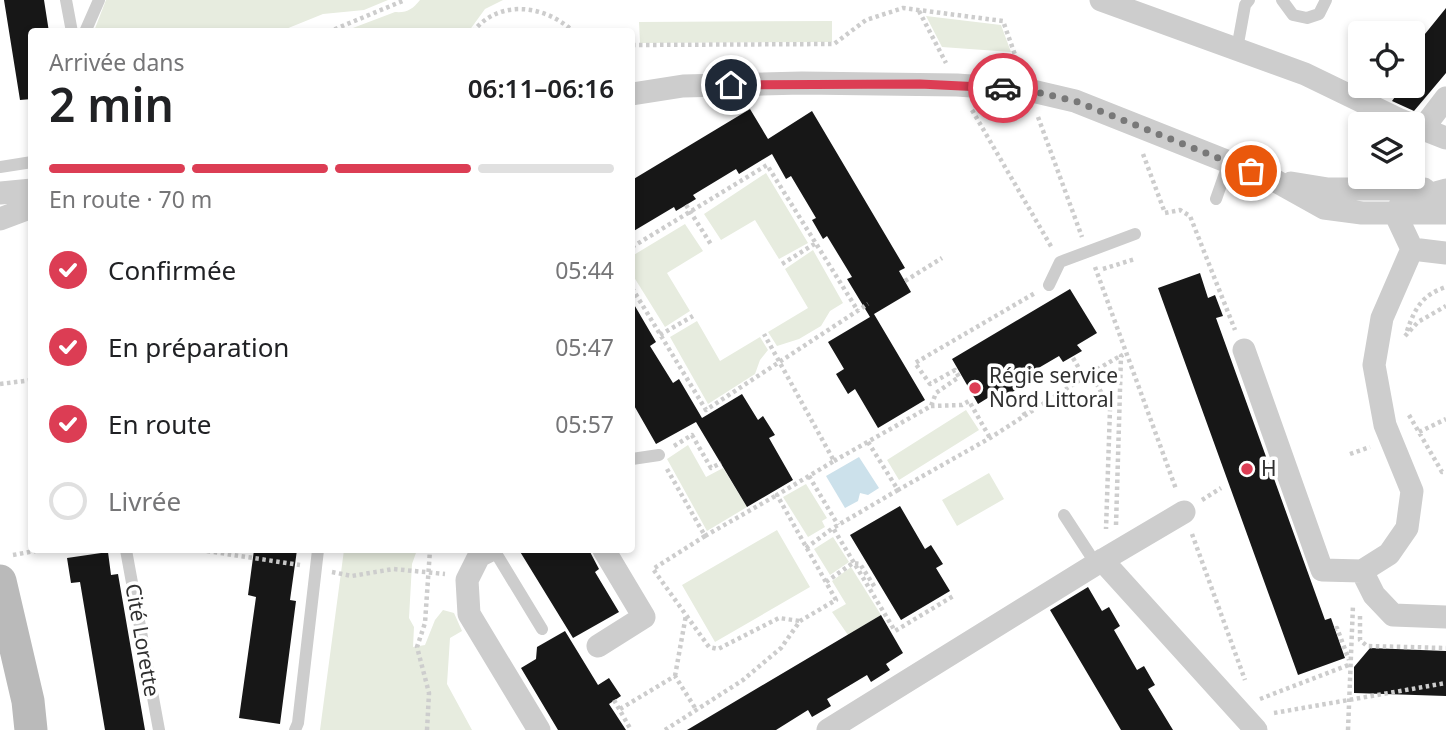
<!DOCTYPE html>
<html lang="fr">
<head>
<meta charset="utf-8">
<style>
	:root { --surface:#fff; --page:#f6f6f6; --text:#202124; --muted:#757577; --line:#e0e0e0; --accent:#dc3d54 }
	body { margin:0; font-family:"Noto Sans",sans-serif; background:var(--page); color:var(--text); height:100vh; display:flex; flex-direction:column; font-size:26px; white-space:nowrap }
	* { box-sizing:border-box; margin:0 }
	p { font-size:23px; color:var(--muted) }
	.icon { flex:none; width:38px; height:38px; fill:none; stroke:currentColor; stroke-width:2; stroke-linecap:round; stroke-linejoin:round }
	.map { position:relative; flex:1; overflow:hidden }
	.drawer { position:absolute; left:28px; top:28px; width:607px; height:525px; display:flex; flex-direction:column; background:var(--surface); border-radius:7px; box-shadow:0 4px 10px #0003 }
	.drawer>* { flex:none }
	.buttons { position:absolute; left:1348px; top:21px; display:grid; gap:14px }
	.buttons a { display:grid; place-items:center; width:77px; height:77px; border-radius:7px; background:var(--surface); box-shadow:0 4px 10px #0003; font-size:35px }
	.pin { position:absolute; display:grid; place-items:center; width:60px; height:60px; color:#fff; margin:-30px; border:4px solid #fff; border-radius:50%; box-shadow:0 2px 7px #0007 }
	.courier { position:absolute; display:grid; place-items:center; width:70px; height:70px; margin:-35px; border:5px solid #dc3d54; border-radius:50%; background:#fff; color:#222; box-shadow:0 2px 9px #0007 }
	.overview em { font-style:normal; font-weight:600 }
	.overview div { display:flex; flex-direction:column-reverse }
	.overview { display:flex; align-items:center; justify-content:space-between; height:119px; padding:0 21px }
	h1 { font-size:46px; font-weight:600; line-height:52px }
	.bar { display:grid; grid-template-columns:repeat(4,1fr); gap:10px 7px; align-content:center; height:84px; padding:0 21px }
	.bar i { height:9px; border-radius:5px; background:var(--line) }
	.bar .on { background:var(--accent) }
	.bar p { grid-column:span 4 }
	ol { padding:0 21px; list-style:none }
	li { display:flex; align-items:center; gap:21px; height:77px }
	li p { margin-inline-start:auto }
	li .icon { padding:7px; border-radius:50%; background:var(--accent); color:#fff; stroke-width:4 }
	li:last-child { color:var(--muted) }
	li i { width:38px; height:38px; border:4px solid var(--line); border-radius:50% }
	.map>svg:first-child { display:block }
</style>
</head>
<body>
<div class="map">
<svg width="1446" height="730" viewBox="0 0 1446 730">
	<rect width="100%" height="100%" fill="#fff"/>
	<path fill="#e7ecdf" d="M106,0H388L364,10L323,14L281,31H94Z
		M420,0H503L485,9L469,31H345L395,12C407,13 413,9 420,0Z
		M926,16L1001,25L1011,52L942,47Z
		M832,21V42L640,43L639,22Z
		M766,173L808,243L779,259L755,220L721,240L704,214Z
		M685,224L703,251L667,273L690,311L665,327L632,274V256Z
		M813,250L843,303L830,311L821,326L799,339L777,346L768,332L808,308L785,269Z
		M697,321L720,361L760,337L768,350L760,360L755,374L708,404L670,337Z
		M966,410L979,430L899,480L887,460Z
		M688,445L706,477L723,468L747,507L707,531L667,459Z
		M989,473L1004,499L957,526L942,500Z
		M806,484L827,518L822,521L825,527L808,537L783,497Z
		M777,530L810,587L715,642L682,585Z
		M833,537L849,562L830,575L814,549Z
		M344,550H417L412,564L409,618L414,627L413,647L425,645L435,620L443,610L454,613L462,631L450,638L447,684L472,730H320Z
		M851,567L881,615L848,635L832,612L846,604L832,581Z"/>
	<path fill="#cce1eb" d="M859,457L879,488L868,495L860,493L858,501L845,508L826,476Z"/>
	<path fill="#171717" d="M4,0H44L49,32H32V99L20,100Z
		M1446,8V73L1414,111L1392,101L1403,86H1412V50Z
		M750,109L768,139L812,111L905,268L899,271L911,292L874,314L925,400L878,428L855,389L848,394L836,374L844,369L828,342L870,317L847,279L852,277L827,236L823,239L812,220L816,218L791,176L786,179L772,154L739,174L736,169L693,195L696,199L676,211L674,207L632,232V180Z
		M1200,273L1208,298L1215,295L1223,316L1216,318L1325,620L1331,618L1345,658L1298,675L1158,288Z
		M1070,289L1097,333L1077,345L1082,351L1063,362L1059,356L1018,380L1022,386L1003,398L999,391L978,404L952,359Z
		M632,301L656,342L650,346L673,383L679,379L702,418L742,394L758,420L763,416L775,435L769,438L793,480L747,507L696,422L656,444L632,402Z
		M900,506L925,549L931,545L943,564L936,568L950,591L901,620L850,535Z
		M254,550H297L290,600L296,601L280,724L239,718L256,597L248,595Z
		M519,550H589L599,569L595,572L619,612L573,638Z
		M108,552L111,575L118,574L145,730H105L80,582L71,583L67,558Z
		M1088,587L1102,611L1109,607L1120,626L1114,630L1137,670L1144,666L1155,685L1148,689L1173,730H1121L1050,610Z
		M881,615L903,653L886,664L890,670L871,682L867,675L827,699L831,706L812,717L808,710L776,730H687Z
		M565,631L598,685L609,678L621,696L609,704L626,730H558L521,668L536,659L537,647Z
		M1370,648L1446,651V696L1354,693V667Z"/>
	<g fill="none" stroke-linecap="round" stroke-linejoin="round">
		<path stroke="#cdcdcd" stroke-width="4.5" stroke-dasharray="3.5 3.5" stroke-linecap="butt" d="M919,11L946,63
			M328,32L405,0
			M473,32C497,0 543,3 574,32
			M632,45L834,44L866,20L903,8L1003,21L1019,66
			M972,110L1052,248
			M1038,117L1082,237
			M1143,154L1165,213L1180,210L1190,216L1235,330
			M686,205L712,246
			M632,247L767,165L858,311
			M782,264L816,243
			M1095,267L1176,489
			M1103,269L1135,259
			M905,281L942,258
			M632,288L706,410L868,304
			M1407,331C1415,308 1422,295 1446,287
			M660,335L693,316
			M1405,336L1418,322L1446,306
			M1073,358L1084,377
			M1091,373L1120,356
			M0,384L32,380
			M1013,394L1025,415
			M931,406L962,405L969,401L990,438
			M1409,415L1442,472L1446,471
			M1419,432L1446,419
			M868,442L898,490L990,438L1091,373L1110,409L1106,529
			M674,446L692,435L711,468L721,463
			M1350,454L1370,447
			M834,461L931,406L936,393L959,377L955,370L930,384L915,363L1035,293
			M667,469L705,536L777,495
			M809,476L838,525
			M898,490L833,528L895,631L955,595
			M1202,500L1221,488
			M1116,525L1121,356L1126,353
			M1192,534L1245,680
			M705,536L653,569L709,647L718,649L779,618L800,621
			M806,548L833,528
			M200,550L300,565
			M13,555L40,550
			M332,572L352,576L393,569L445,574
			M826,582L853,563L860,564L876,589
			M1360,616V640L1367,646L1446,648
			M1335,629L1337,628L1349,660
			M675,676L686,615
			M1260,699L1351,664
			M614,700L631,730
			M620,709L675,676L697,711
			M1274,713L1446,683
			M427,730L429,693L417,647L425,623L430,550
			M665,730L743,680L781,648L800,621L836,600L777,495L834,461L764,334
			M1348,730L1353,605"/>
		<path stroke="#cdcdcd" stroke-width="12" d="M66,0L72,32
			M1282,0L1293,15L1307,18L1319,14L1326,0
			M85,32L99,0
			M1237,49L1245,5L1249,0
			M0,167L32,162
			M1216,199L1229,162
			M1049,285L1060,262L1135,234
			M632,459L659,455
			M1064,515L1096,564
			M126,550L159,730
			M494,550L542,629
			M295,730L298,723L318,550"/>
		<path stroke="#cdcdcd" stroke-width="23" d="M1101,0L1305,74L1400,120L1446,138
			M632,94L683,86L802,83L957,85L1028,90L1075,101L1274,180L1324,208L1362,213H1446
			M1423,128L1446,98
			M1291,183L1328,189H1424
			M1446,190L1403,202L1395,213L1412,249L1382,318L1374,365L1385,425L1412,491L1407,528L1389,554L1362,571L1374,595L1393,615L1446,617
			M0,193L32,190
			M0,219L32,207
			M1412,249L1446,253
			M1244,350L1322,570L1362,571
			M491,550L479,556L467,580L469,614L539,730
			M1102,560L1256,730
			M598,646L644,617L604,550
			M828,730L1096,564L1184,512"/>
		<path stroke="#bababa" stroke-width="33" d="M0,581L28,701L31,730"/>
	</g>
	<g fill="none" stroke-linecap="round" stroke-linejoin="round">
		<path stroke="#787878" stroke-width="7" stroke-dasharray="0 12.6" d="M1003,88L1028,90L1075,101L1251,171"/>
		<path stroke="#dc3d54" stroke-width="9" d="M731,85L920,84L1003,88"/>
	</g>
	<g fill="#dc3d54" stroke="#fff" stroke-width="2.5">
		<circle cx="975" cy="388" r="7"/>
		<circle cx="1247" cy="469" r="7"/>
	</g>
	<g text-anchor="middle" stroke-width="7" stroke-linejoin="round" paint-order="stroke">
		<g font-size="21" fill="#303030" stroke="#fff" text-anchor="start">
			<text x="989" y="383">Régie service<tspan x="989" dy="24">Nord Littoral</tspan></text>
			<text x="1261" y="476">H</text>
		</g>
		<g font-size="21" fill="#303030" stroke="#fff">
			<text transform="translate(142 640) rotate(80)" y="7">Cité Lorette</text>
		</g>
	</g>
</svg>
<div class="buttons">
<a><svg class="icon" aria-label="locate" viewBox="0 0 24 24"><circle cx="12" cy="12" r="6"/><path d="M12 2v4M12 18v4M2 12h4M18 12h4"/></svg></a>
<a><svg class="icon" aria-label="layers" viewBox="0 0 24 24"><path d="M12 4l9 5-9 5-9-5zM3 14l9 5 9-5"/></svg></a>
</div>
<div class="pin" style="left:1251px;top:171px;background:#ea580c"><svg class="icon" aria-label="bag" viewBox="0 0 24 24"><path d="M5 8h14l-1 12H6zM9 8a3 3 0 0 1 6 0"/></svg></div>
<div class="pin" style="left:731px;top:85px;background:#1f2937"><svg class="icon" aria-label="home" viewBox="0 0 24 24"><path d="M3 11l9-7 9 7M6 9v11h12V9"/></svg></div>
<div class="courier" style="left:1003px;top:88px"><svg class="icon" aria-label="car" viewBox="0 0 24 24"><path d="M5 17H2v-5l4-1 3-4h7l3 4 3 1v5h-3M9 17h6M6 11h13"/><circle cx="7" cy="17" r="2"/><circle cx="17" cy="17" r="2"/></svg></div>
<section class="drawer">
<div class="overview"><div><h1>2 min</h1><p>Arrivée dans</p></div><em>06:11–06:16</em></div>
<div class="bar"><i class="on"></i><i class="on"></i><i class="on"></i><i></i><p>En route · 70 m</p></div>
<ol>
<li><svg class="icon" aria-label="check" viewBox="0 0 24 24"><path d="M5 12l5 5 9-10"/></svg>Confirmée<p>05:44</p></li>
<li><svg class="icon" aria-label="check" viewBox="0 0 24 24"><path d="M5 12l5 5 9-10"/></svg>En préparation<p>05:47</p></li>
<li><svg class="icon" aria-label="check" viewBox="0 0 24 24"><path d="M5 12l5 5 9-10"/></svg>En route<p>05:57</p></li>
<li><i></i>Livrée</li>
</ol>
</section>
</div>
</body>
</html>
